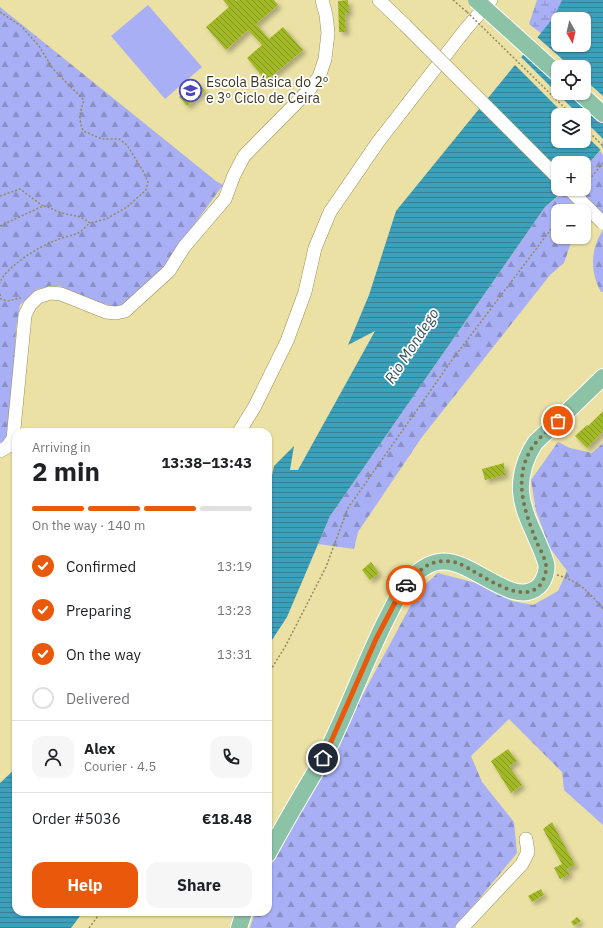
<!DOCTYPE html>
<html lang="en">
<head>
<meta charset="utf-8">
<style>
	:root { --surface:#fff; --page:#f6f6f6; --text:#202124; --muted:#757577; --line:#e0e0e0; --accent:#ea580c }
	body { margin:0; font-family:"IBM Plex Sans",sans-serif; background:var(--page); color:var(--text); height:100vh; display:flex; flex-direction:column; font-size:15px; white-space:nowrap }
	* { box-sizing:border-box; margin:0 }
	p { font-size:13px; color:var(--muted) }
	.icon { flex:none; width:22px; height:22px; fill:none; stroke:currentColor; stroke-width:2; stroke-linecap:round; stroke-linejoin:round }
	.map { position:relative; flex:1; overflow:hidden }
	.drawer { position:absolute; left:12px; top:428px; width:260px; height:488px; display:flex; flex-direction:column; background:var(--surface); border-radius:12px; box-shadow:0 1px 3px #0004 }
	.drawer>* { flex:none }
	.needle { width:26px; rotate:172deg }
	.fabs { position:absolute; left:551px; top:12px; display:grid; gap:8px }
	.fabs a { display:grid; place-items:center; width:40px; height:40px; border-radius:8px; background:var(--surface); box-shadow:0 1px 3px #0004; font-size:20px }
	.pin { position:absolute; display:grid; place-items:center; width:34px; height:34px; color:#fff; margin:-17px; border:2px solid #fff; border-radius:50%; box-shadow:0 1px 4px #0007 }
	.courier { position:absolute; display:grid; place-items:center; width:40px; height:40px; margin:-20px; border:3px solid #ea580c; border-radius:50%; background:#fff; color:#222; box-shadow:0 1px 5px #0007 }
	.head em { font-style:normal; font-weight:700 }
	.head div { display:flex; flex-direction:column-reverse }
	.head { display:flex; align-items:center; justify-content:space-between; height:68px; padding:0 20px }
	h1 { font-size:26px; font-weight:700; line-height:30px }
	.bar { display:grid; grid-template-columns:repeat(4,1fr); gap:6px 4px; align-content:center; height:48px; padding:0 20px }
	.bar i { height:5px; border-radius:3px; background:var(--line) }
	.bar .on { background:var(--accent) }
	.bar p { grid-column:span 4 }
	.line { display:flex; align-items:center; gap:10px; padding:0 20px; border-top:1px solid var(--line) }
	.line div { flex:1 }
	.round { display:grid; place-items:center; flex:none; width:42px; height:42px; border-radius:12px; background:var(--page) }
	ol { padding:0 20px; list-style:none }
	li { display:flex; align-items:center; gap:12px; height:44px }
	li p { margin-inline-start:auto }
	li .icon { padding:4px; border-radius:50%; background:var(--accent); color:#fff; stroke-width:4 }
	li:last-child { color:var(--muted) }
	li i { width:22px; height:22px; border:2px solid var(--line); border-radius:50% }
	.action { display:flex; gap:8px; margin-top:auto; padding:8px 20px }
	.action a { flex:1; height:46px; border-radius:12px; background:var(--accent); color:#fff; font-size:16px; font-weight:700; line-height:46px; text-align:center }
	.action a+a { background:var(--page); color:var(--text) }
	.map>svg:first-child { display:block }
</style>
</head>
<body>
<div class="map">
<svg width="603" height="928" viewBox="0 0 603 928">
	<defs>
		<pattern id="forest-firs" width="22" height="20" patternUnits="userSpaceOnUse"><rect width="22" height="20" fill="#a8aff5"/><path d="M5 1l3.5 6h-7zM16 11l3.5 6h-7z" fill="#8a8fc6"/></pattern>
		<pattern id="wetland-marsh" width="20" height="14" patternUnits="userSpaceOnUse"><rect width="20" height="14" fill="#a8aff5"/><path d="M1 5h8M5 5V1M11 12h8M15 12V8" fill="none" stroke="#8a8fc6"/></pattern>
		<pattern id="water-rules" width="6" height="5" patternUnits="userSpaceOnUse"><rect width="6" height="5" fill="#3da0ba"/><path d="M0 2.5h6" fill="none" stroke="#348397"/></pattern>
		<pattern id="building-back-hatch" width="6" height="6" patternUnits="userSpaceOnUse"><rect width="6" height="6" fill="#a1b925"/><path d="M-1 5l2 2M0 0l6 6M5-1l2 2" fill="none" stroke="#84971f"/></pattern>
		<filter id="shadow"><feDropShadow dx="3.5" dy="3.5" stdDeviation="2" flood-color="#0004"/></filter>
	</defs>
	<rect width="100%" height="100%" fill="#ebe1a5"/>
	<path fill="url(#forest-firs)" d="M0,7L216,181L223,185L188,233L166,268L120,308L101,303L59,286L37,289L20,305L16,329L11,428L3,445L0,442Z
		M600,151L603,155V217L575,189H584V169Z
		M565,191L582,211H558V237H573L564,263L550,275L422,437L358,532L354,549L318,544L330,516L545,207Z
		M603,230V292H601C590,272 590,249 603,230Z
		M558,442L570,448L592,453L603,443V825L564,790L562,772L509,719L471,756L482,782L514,822L517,853L455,928H250L255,912H268V871L419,590L438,573L476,583L512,601L533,605L558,591L567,571L550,548L536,511L531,480Z"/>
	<path fill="url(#wetland-marsh)" fill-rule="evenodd" d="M537,0H603L584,67L529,24ZM558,19H584V45H558Z"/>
	<path fill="#a8aff5" d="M148,5L202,67L165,99L111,36Z"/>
	<path fill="url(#water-rules)" fill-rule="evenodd" d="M562,0H603V147L584,169V163H558V189H566L545,207L330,516L287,617L268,646V490L269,489L274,466L294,446L290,470H298L375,331L348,345L369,295L396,211L554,17ZM558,19H584V45H558ZM558,67H584V93H558ZM558,115H584V141H558Z
		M16,768V912H83L71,928H0V783Z"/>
	<path fill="#ebe1a5" d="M536,36L571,67H558L525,50Z
		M520,56L579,115H565L514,64Z
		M584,79L603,96V121L572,93H584Z
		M584,120L603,139L602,151L584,134Z"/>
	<path fill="url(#building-back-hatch)" filter="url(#shadow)" d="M223,0H235L236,1L237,0H274L278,5L256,24L269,39L283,27L303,50L266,81L247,58L262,45L248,30L226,50L206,27L229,7Z
		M348,0L349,13H345L346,32H339L338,1Z
		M197,81L205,91L187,106L179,97Z
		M603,411V431L587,448L575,436L587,425L588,426Z
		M504,463L505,475L485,480L482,469Z
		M371,562L379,573L370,580L362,570Z
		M508,749L517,761L509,766L522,785L511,793L491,761Z
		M552,822L575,865L567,869L570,874L560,879L554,868L562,864L543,829Z
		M541,889L544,895L532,902L528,896Z
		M577,917L581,921L574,926L571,922Z"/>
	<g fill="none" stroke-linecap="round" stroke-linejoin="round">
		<defs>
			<path id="minor" d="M379,0L405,25
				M239,432L255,406L287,341L305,292L315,248L330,212L378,142L465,30L491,0
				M0,451L7,447L13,439L25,315L30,305L38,297L50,293L61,294L106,312L116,313L125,311L169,271L184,247L225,199L234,175L244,156L308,91L319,77L325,59L328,33L326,15L322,0
				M462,928L522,864L528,852L526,839"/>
			<path id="major" d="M580,93L603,114
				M268,854C283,826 299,799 315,772C320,762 326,753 331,743C351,702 366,659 387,618C392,609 396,599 401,591C410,578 423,565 438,562C469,555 513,611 539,586C544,581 548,570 546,563C539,539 523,517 521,492C520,474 526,457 535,443L603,377
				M239,928L244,912"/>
		</defs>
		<use href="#minor" stroke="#998f56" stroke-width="14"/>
		<use href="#major" stroke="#fff" stroke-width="18"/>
		<path stroke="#918a60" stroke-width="1.5" stroke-dasharray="2 2" stroke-linecap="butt" d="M453,0L467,12
			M0,12L21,26L39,46L53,69L84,100C80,113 78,117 83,131L102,139H119L127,145L143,171L148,182L146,190L127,207L106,219L90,223
			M584,127L603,146
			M584,186L603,163
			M0,196L20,189L43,206
			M564,211L569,205
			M0,226L43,206C50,207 53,210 59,212C73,217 77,213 90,223C86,226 82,231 78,233C72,236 63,237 57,240C41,245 5,267 0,283
			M0,294L1,299L7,301L21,298
			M557,575C579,581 589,592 603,609
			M268,674L285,647L326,567L348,508L452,360L558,220
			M89,928L101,912"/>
		<use href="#minor" stroke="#fff" stroke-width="13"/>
		<use href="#major" stroke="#8cc3a7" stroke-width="16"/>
		<defs>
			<path id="minor-bridge" d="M405,25L558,178
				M569,189L603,223"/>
			<path id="major-bridge" d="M476,0L558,74"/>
		</defs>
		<use href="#minor-bridge" stroke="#998f56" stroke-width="14" stroke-linecap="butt"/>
		<use href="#major-bridge" stroke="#fff" stroke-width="18" stroke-linecap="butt"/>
		<path stroke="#918a60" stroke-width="1.5" stroke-dasharray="2 2" stroke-linecap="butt" d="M467,12L572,115"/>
		<use href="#minor-bridge" stroke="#fff" stroke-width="13"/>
		<use href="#major-bridge" stroke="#8cc3a7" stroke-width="16"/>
	</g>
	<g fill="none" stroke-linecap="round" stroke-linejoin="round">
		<path stroke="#79724d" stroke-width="4" stroke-dasharray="0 7.2" d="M406,585C413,578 419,570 428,565C437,560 451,560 460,564C479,572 521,607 540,585C544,580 547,571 546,565C545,558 540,549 537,543C526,515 514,484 528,455C534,441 548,431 558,421"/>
		<path stroke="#ea580c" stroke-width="5" d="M323,758L330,744L376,639L401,591L406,585"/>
	</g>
	<defs>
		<symbol id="school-ring" viewBox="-11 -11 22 22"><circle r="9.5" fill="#fff" stroke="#4c47bd" stroke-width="1.5"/><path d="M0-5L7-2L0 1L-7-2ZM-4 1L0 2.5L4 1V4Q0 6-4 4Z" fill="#4c47bd"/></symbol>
	</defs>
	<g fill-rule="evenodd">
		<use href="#school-ring" x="178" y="78" width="25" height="25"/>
	</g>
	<g text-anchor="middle" stroke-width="3.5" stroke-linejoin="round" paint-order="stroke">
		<g font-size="14" fill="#3b361e" stroke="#fff" text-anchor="start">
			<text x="206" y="87">Escola Básica do 2º<tspan x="206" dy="16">e 3º Ciclo de Ceira</tspan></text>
		</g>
		<g font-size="15" font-style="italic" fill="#314f58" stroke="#fff">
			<text transform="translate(412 346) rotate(-57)" y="5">Rio Mondego</text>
		</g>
	</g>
</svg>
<div class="fabs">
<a><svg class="needle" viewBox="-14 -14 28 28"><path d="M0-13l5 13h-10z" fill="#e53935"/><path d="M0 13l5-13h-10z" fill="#757577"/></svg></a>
<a><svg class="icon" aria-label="locate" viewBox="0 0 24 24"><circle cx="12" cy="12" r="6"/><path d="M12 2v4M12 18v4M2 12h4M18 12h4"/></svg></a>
<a><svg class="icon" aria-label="layers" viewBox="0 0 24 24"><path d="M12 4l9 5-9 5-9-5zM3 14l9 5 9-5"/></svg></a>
<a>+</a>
<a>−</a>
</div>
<div class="pin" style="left:558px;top:421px;background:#ea580c"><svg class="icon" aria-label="bag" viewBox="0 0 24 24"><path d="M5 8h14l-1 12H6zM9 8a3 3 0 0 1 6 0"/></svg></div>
<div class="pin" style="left:323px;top:758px;background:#1f2937"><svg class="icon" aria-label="home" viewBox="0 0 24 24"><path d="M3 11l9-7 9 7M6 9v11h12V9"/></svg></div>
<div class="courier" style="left:406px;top:585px"><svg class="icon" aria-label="car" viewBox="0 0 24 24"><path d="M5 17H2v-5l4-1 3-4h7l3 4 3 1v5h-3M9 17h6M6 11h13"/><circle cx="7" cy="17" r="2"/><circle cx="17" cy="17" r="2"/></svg></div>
<section class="drawer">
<div class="head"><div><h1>2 min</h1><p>Arriving in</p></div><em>13:38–13:43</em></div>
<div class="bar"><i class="on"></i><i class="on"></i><i class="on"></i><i></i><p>On the way · 140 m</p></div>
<ol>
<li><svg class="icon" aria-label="check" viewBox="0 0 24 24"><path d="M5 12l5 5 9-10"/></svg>Confirmed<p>13:19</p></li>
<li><svg class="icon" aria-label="check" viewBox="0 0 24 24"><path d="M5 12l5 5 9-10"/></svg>Preparing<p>13:23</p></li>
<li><svg class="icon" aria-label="check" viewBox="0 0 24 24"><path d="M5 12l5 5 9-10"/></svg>On the way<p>13:31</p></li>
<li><i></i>Delivered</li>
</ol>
<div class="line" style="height:72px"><a class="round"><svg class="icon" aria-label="person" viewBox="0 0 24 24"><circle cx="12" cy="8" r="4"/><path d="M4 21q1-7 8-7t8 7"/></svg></a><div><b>Alex</b><p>Courier · 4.5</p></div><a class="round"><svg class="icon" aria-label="phone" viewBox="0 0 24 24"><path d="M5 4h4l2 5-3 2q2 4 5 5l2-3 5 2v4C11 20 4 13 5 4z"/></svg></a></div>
<div class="line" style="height:52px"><div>Order #5036</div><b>€18.48</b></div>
<div class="action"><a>Help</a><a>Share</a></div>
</section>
</div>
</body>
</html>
